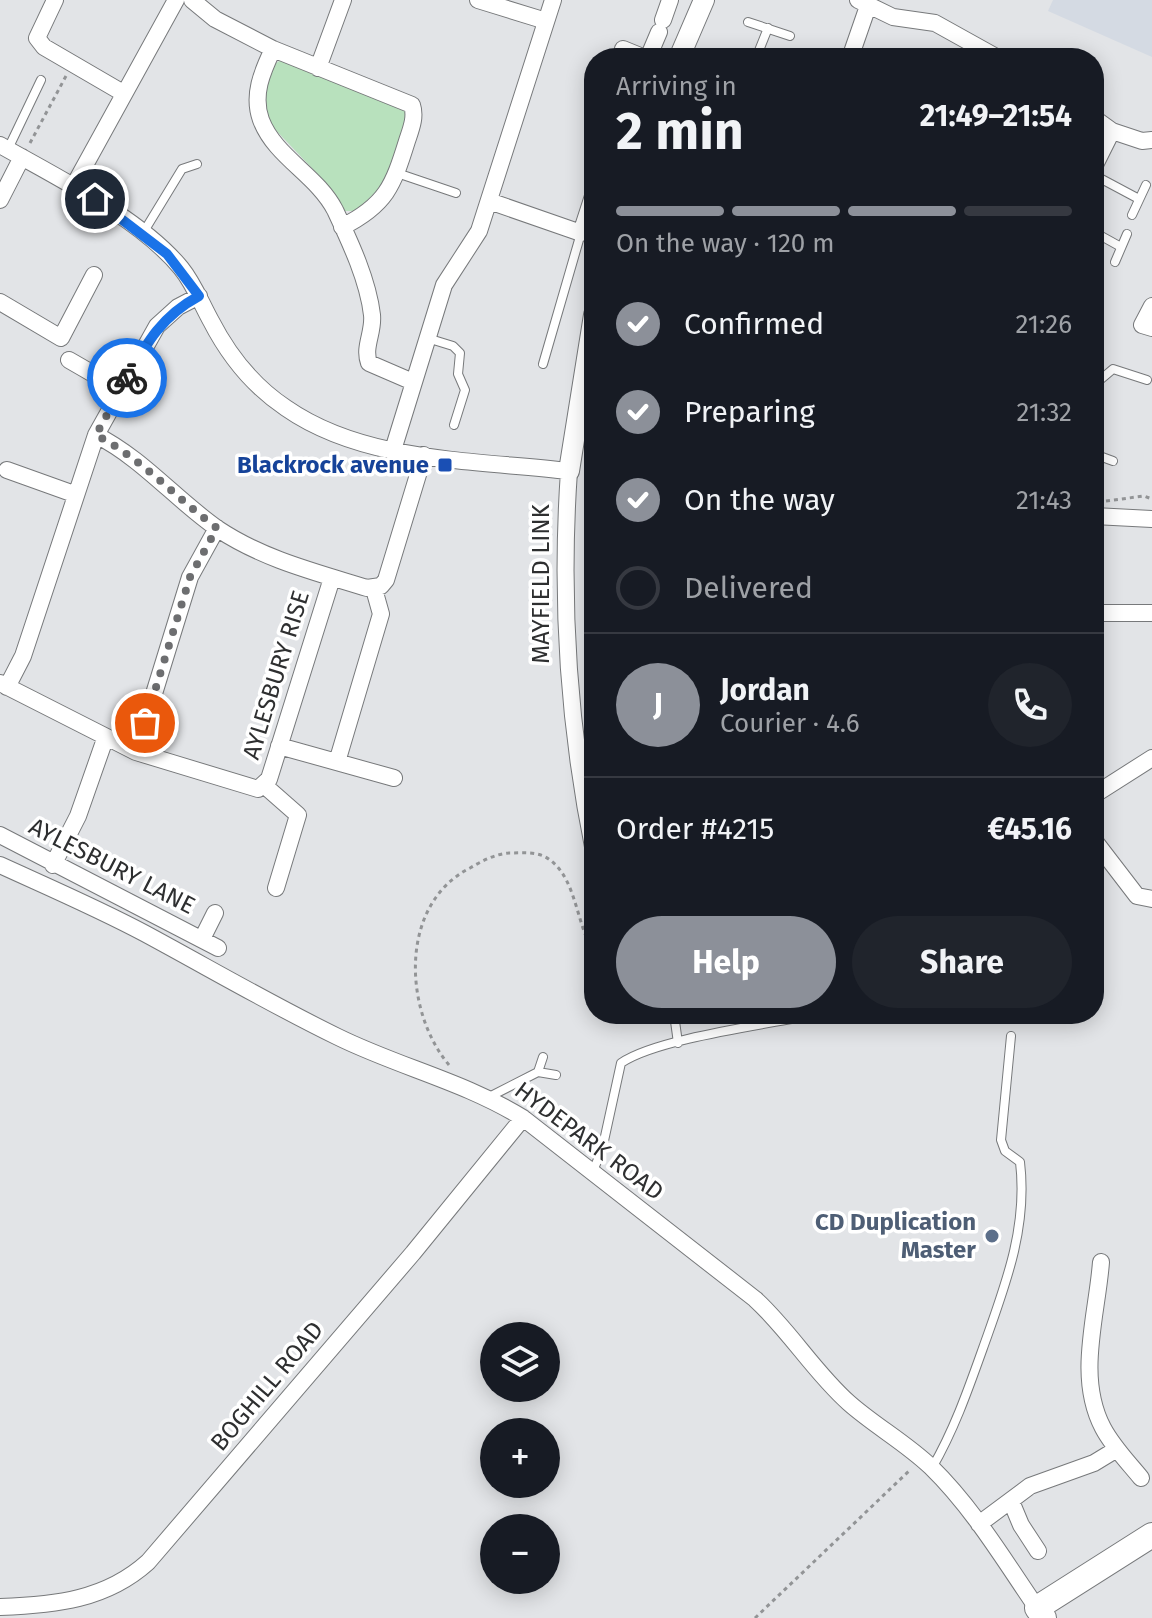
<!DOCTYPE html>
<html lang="en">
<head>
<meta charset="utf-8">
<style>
	:root { --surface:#171b24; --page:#20242c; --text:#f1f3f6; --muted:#9ea1a6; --line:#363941; --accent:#8c9099 }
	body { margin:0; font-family:"Fira Sans",sans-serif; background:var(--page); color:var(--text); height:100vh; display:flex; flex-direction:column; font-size:30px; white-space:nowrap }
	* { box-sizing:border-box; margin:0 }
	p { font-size:26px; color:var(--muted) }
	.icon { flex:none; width:44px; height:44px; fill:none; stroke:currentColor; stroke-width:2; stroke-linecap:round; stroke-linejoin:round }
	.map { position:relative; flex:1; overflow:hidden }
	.drawer { position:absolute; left:584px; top:48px; width:520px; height:976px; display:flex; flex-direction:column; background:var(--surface); border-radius:32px; box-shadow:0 4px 20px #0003 }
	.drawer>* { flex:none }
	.tools { position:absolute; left:480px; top:1322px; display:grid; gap:16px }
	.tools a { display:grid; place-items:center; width:80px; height:80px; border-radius:50%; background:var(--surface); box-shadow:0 4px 20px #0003; font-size:40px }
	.pin { position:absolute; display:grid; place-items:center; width:68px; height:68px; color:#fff; margin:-34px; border:4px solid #fff; border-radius:50%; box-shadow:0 2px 8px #0007 }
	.courier { position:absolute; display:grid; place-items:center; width:80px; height:80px; margin:-40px; border:6px solid #1a73e8; border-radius:50%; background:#fff; color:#222; box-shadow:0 2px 10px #0007 }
	.summary em { font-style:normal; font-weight:700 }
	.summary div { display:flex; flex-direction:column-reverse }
	.summary { display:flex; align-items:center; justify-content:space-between; height:136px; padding:0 32px }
	h1 { font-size:52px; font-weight:700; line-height:60px }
	.bar { display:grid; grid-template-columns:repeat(4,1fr); gap:12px 8px; align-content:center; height:96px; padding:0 32px }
	.bar i { height:10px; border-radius:6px; background:var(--line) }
	.bar .on { background:var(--accent) }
	.bar p { grid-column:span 4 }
	.line { display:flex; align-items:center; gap:20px; padding:0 32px; border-top:2px solid var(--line) }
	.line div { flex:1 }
	.round { display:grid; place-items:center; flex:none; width:84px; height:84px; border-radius:42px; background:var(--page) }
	ol { padding:0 32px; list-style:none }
	li { display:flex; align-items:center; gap:24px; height:88px }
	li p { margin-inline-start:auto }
	li .icon { padding:8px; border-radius:50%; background:var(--accent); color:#fff; stroke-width:4 }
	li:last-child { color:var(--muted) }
	li i { width:44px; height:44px; border:4px solid var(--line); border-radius:50% }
	.action { display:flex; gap:16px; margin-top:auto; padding:16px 32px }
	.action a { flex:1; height:92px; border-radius:48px; background:var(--accent); color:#fff; font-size:32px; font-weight:700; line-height:92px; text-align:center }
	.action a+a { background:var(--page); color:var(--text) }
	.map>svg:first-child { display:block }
</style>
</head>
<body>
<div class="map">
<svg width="1152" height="1618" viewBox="0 0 1152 1618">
	<rect width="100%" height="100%" fill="#e2e4e7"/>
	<path fill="#d4dae3" d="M1053,0H1152V57L1048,11Z"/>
	<path fill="#b8e1bd" d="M282,59L405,107L407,115L386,182L356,211H343L328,185L267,121L264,105L269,68Z"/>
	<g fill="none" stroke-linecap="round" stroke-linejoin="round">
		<defs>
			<path id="service" d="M748,22L790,36
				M853,49L870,58
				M756,58L768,28
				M920,58L921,56
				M8,149L41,80
				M397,173L456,193
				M1094,175L1139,199
				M1132,215L1146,185
				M1094,232L1121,247
				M143,233L182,169L197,164
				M1115,262L1127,234
				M427,338L453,346L460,353L458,374L465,390L454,425
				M543,364L581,233
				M1094,385L1113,369L1147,380
				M1094,454L1113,461
				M578,755L594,754
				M674,1014L678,1043
				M538,1072L556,1075
				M489,1097L538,1072L543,1057
				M592,1173L602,1150L621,1063C657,1038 771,1024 818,1014
				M932,1468C954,1430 968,1390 983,1348C1005,1286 1028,1228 1020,1162L1005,1151L1001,1140L1011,1036"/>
			<path id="minor" d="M55,0L37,38L44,47L123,93
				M192,0L215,19L273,49L412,105C416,117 411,129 407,141C393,186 386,205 342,227
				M478,0L546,21
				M858,0L893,17L935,23L998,58
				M663,20L670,0
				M273,49C262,72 252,95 261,120C275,157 317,175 335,210C350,242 368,280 372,315C374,332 363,347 369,363L413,382
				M623,49L645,58
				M648,58L659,32
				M850,58L868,6
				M318,68L343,0
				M1094,118L1112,131
				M0,145C56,177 140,218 181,268C194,284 201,303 211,321C229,356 253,386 286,408C365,463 476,460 569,471C560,601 568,725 594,852
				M1094,167L1112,131L1142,141L1152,140
				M73,187L176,0
				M0,200L22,157
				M489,201L581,233L594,193
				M0,302L61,338L94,275
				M1152,306L1142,325L1152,328
				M69,360L121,390
				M96,435C143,459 175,499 218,529C263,559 315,572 367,588L381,586L386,580L424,455
				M393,450L444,285L479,231L553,0
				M7,470L74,494
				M1094,516L1152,519
				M1094,613H1152
				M0,683L136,752L258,789L269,779L332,578
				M7,687L23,656L96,435L157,326L178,307L199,296
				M279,746L394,778
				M136,752L190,577L217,528
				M337,762L381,614L374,589
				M265,786L298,815L276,888
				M1094,795L1152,758
				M0,835L218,948
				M1094,840L1137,896L1152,899
				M0,865C48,887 97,908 144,933C209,968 272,1005 338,1037C399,1067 465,1082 523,1118L755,1299C790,1331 814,1372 849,1403C875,1426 906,1443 931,1467C973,1508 1004,1560 1037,1608
				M53,865L78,816L105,739
				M202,939L215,913
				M1101,1262C1097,1316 1076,1377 1103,1428C1113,1447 1128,1462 1141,1478
				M1011,1501L1021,1525L1038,1551
				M979,1524L1030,1486L1094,1463L1117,1449
				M0,1607C55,1605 106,1600 148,1562L413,1253L523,1118"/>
			<path id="tertiary" d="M679,58L704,0
				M569,471L594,315"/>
			<path id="secondary" d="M1044,1618L1037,1608L1152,1535"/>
		</defs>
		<use href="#service" stroke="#77797b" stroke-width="10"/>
		<use href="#minor" stroke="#77797b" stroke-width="18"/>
		<use href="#tertiary" stroke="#77797b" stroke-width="22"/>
		<use href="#secondary" stroke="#77797b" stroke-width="26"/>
		<path stroke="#929496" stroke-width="3" stroke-dasharray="4 4" stroke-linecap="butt" d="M30,143L66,76
			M1106,501L1144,496L1152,499
			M449,1065C403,1010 399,904 470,868C482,861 495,854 509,853C523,853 539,851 550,860C577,880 576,925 594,952
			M755,1618L910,1470"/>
		<use href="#service" stroke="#fff" stroke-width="8"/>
		<use href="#minor" stroke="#fff" stroke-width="16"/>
		<use href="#tertiary" stroke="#fff" stroke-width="20"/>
		<use href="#secondary" stroke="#fff" stroke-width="24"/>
	</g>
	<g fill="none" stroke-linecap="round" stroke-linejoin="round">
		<path stroke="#6d6e70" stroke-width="8" stroke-dasharray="0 14.4" d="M127,378L96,435C142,459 175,497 217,528L190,577L145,723"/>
		<path stroke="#1a73e8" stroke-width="10" d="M95,199L167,254L199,296C162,316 147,342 127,378"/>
	</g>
	<rect fill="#1a4fb4" stroke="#fff" stroke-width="3" x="437" y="457" width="16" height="16" rx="4"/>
	<circle fill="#5c6f8a" stroke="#fff" stroke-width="3" cx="992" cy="1236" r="8"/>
	<g text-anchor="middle" stroke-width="7" stroke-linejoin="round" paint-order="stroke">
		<g font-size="24" font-weight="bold" fill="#164399" stroke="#fff" text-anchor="end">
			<text x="429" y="473">Blackrock avenue</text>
		</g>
		<g font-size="24" fill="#2e2f30" stroke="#fff">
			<text transform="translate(541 584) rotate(-90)" y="8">MAYFIELD LINK</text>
			<text transform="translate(276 675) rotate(-73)" y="8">AYLESBURY RISE</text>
			<text transform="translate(112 866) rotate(27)" y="8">AYLESBURY LANE</text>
			<text transform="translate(589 1141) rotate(37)" y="8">HYDEPARK ROAD</text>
			<text transform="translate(267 1386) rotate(-50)" y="8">BOGHILL ROAD</text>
		</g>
		<g font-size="24" font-weight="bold" fill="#4e5e75" stroke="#fff" text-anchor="end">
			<text x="976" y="1230">CD Duplication<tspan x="976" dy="28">Master</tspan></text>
		</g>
	</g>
</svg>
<div class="tools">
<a><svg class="icon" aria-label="layers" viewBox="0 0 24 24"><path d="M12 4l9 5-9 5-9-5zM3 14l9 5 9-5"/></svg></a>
<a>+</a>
<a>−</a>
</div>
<div class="pin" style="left:145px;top:723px;background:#ea580c"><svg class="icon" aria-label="bag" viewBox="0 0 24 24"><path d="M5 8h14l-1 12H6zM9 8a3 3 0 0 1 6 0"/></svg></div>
<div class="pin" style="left:95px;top:199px;background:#1f2937"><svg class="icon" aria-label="home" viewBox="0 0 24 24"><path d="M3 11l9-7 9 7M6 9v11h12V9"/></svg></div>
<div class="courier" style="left:127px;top:378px"><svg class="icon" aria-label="bike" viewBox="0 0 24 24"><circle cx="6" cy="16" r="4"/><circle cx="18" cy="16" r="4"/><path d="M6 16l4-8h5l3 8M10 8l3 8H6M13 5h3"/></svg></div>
<section class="drawer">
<div class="summary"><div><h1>2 min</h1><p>Arriving in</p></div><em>21:49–21:54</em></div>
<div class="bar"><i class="on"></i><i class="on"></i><i class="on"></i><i></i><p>On the way · 120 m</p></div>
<ol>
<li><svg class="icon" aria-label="check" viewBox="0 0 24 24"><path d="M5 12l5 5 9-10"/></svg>Confirmed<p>21:26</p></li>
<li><svg class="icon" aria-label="check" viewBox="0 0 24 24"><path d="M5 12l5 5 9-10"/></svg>Preparing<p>21:32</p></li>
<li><svg class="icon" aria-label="check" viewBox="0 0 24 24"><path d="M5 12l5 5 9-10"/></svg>On the way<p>21:43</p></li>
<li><i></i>Delivered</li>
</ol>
<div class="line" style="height:144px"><b class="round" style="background:var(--accent);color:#fff">J</b><div><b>Jordan</b><p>Courier · 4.6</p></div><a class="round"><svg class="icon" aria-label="phone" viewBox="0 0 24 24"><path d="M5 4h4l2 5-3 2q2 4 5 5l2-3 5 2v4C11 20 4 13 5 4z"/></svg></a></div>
<div class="line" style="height:104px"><div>Order #4215</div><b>€45.16</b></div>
<div class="action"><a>Help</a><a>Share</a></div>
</section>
</div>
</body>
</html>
